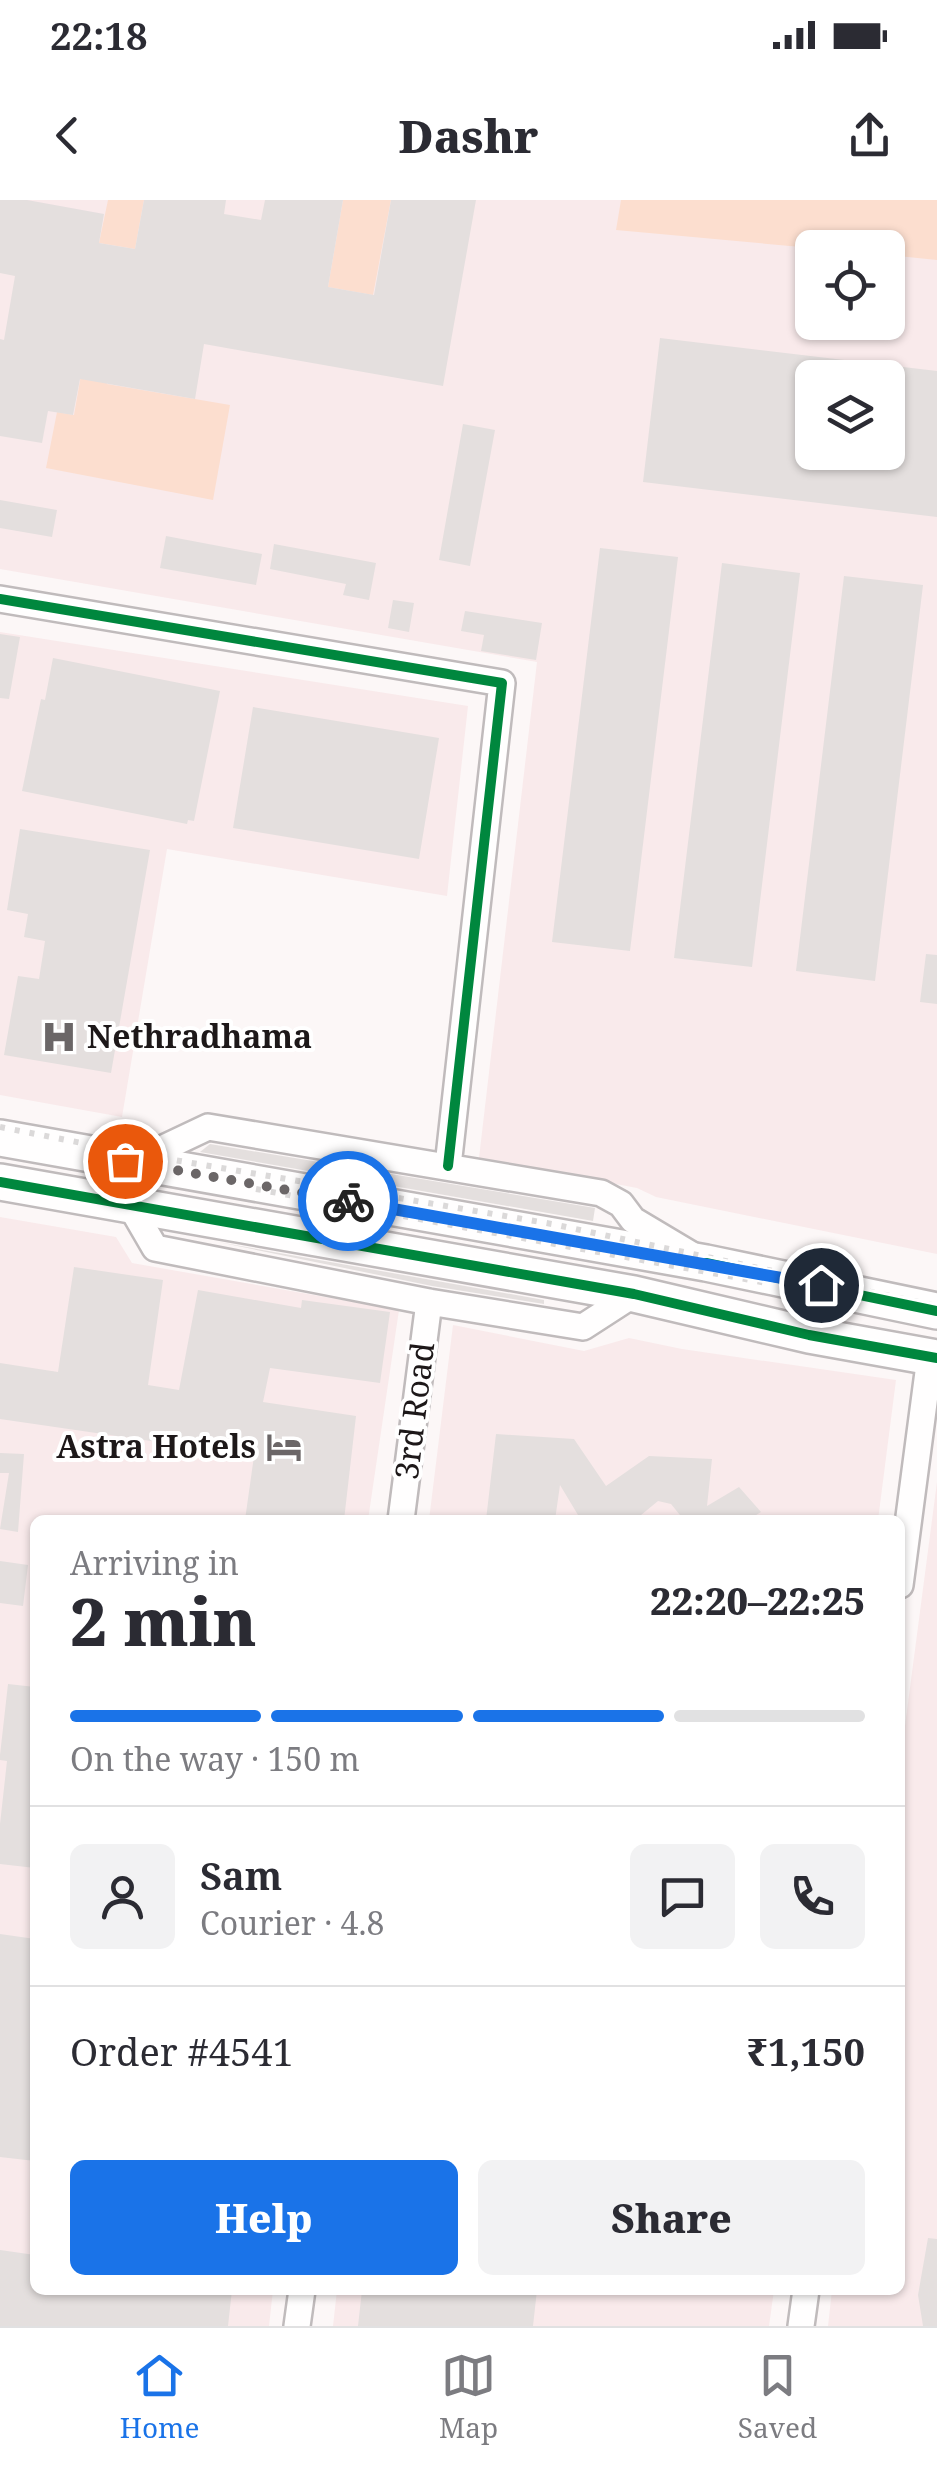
<!DOCTYPE html>
<html lang="en">
<head>
<meta charset="utf-8">
<style>
	:root { --surface:#fff; --page:#f2f2f3; --text:#2b2b33; --muted:#7c7c81; --line:#e1e1e2; --accent:#1a73e8 }
	body { margin:0; font-family:"Noto Serif",serif; background:var(--page); color:var(--text); height:100vh; display:flex; flex-direction:column; font-size:38px; white-space:nowrap }
	* { box-sizing:border-box; margin:0 }
	p { font-size:32px; color:var(--muted) }
	.icon { flex:none; width:55px; height:55px; fill:none; stroke:currentColor; stroke-width:2; stroke-linecap:round; stroke-linejoin:round }
	.map { position:relative; flex:1; overflow:hidden }
	.details { position:absolute; left:30px; top:1315px; width:875px; height:780px; display:flex; flex-direction:column; background:var(--surface); border-radius:15px; box-shadow:0 2px 8px #0004 }
	.details>* { flex:none }
	.buttons { position:absolute; left:795px; top:30px; display:grid; gap:20px }
	.buttons a { display:grid; place-items:center; width:110px; height:110px; border-radius:15px; background:var(--surface); box-shadow:0 2px 8px #0004; font-size:50px }
	.pin { position:absolute; display:grid; place-items:center; width:85px; height:85px; color:#fff; margin:-42px; border:5px solid #fff; border-radius:50%; box-shadow:0 2px 10px #0007 }
	.courier { position:absolute; display:grid; place-items:center; width:100px; height:100px; margin:-50px; border:8px solid #1a73e8; border-radius:50%; background:#fff; color:#222; box-shadow:0 2px 12px #0007 }
	.overview em { font-style:normal; font-weight:800 }
	.overview div { display:flex; flex-direction:column-reverse }
	.overview { display:flex; align-items:center; justify-content:space-between; height:170px; padding:0 40px }
	h1 { font-size:65px; font-weight:800; line-height:75px }
	.bar { display:grid; grid-template-columns:repeat(4,1fr); gap:15px 10px; align-content:center; height:120px; padding:0 40px }
	.bar i { height:12px; border-radius:8px; background:var(--line) }
	.bar .selected { background:var(--accent) }
	.bar p { grid-column:span 4 }
	.line { display:flex; align-items:center; gap:25px; padding:0 40px; border-top:2px solid var(--line) }
	.line div { flex:1 }
	.round { display:grid; place-items:center; flex:none; width:105px; height:105px; border-radius:15px; background:var(--page) }
	.action { display:flex; gap:20px; margin-top:auto; padding:20px 40px }
	.action a { flex:1; height:115px; border-radius:15px; background:var(--accent); color:#fff; font-size:40px; font-weight:800; line-height:115px; text-align:center }
	.action a+a { background:var(--page); color:var(--text) }
	.status { display:flex; justify-content:space-between; align-items:center; height:70px; padding:0 50px; background:var(--surface); direction:ltr }
	.status svg { height:28px; fill:currentColor }
	header { display:flex; justify-content:space-between; align-items:center; height:130px; padding:0 40px; background:var(--surface); font-size:45px; font-weight:800 }
	.tabs { display:flex; justify-content:space-around; align-items:center; height:140px; border-top:2px solid var(--line); background:var(--surface); font-size:28px; color:var(--muted) }
	.tabs a { display:grid; justify-items:center; gap:5px }
	.tabs .selected { color:var(--accent) }
	.map>svg:first-child { display:block }
</style>
</head>
<body>
<div class="status"><b>22:18</b><svg viewBox="0 0 49 12"><path d="M0 12V9h3v3zM5 12V6h3v6zM10 12V3h3v9zM15 12V0h3v12zM26 1h20v11H26zM47 4h2v5h-2z"/></svg></div>
<header><svg class="icon" aria-label="back" viewBox="0 0 24 24"><path d="M15 5l-7 7 7 7"/></svg>Dashr<svg class="icon" aria-label="share" viewBox="0 0 24 24"><path d="M12 15V3M7 8l5-5 5 5M5 13v7h14v-7"/></svg></header>
<div class="map">
<svg width="937" height="2126" viewBox="0 0 937 2126">
	<rect width="100%" height="100%" fill="#fcf7f7"/>
	<path fill="#f9eaeb" fill-rule="evenodd" d="M0,0H937V1054L656,997L637,988L479,958L537,462L0,369ZM812,48H888V122H812ZM812,178H888V252H812Z
		M0,432L468,506L447,696L167,649L122,917L0,895Z
		M0,1017L116,1037L132,1063L399,1110L368,1320H35V2090H273L269,2126H0Z
		M453,1125L584,1151L629,1138L682,1149L896,1180L878,1320H429Z
		M937,1282V2126H828L832,2090H900V1564Z
		M337,2090H774L769,2126H333Z"/>
	<path fill="#fcdecf" d="M108,0H144L135,49L99,43Z
		M343,0H391L373,95L328,87Z
		M621,0H937V60L888,55V48H812L616,30Z
		M89,129L107,184L230,205L213,300L46,268L57,212L74,215Z"/>
	<path fill="#e4dfde" fill-rule="evenodd" d="M0,0H27L104,14L99,43L135,49L144,0H226L224,14L261,20L265,0H343L328,87L374,95L391,0H476L443,186L204,144L195,199L80,179L73,215L48,211L42,243L0,236V139L4,140L15,76L0,73Z
		M660,138L937,171V317L643,282ZM812,178H888V252H812Z
		M463,224L495,230L470,366L439,360Z
		M0,300L57,310L52,337L0,328Z
		M166,336L262,354L256,385L160,368Z
		M274,344L376,363L369,400L343,395L346,384L270,369Z
		M600,348L678,357L630,751L552,742Z
		M722,363L800,373L752,767L674,758Z
		M844,376L923,385L875,781L796,771Z
		M393,400L414,403L409,432L388,428Z
		M465,411L542,423L536,460L481,451L484,435L461,431Z
		M0,434L20,437L9,499L0,498Z
		M53,458L220,491L194,621L188,620L187,624L22,591L41,499L45,500Z
		M253,507L439,538L419,659L233,628Z
		M20,629L150,650L111,873L4,855L18,776L39,779L45,741L24,737L28,714L7,710Z
		M926,754L937,755V804L920,802Z
		M210,944L595,1008L593,1021L200,952Z
		M218,1042L544,1100V1104L432,1086Z
		M74,1067L163,1080L148,1185L179,1190L198,1090L301,1108L302,1100L390,1112L380,1183L270,1168L263,1202L356,1216L344,1320H245L254,1256L0,1219V1163L58,1172Z
		M496,1234L574,1239L606,1286L649,1256L712,1259L707,1306L739,1287L761,1312L748,1320H684L671,1304L658,1301L635,1320H581L560,1285L555,1320H486Z
		M0,1253L24,1254L18,1332L0,1329L9,1273H0Z
		M0,1361L28,1365L23,1406L0,1403Z
		M8,1484L35,1487V1668L0,1664V1624L7,1561L0,1560V1555Z
		M0,1734L35,1739V1961L0,1957Z
		M928,2038L937,2039V2126H923L918,2095Z
		M0,2050L35,2055V2090H232L228,2126H0Z
		M362,2090H537L533,2126H358Z"/>
	<g fill="none" stroke-linecap="round" stroke-linejoin="round">
		<defs>
			<path id="street" d="M0,399L502,483L448,966
				M132,949L153,953L208,927L601,993L621,1004L633,1020L690,1054
				M130,1005L155,1048L429,1102L583,1127L634,1094
				M401,1320L429,1102
				M900,1385L930,1157
				M297,2126L302,2090
				M801,2126L806,2090"/>
			<path id="secondary" d="M0,938L706,1063L937,1111
				M0,982L634,1094L809,1135L937,1158"/>
		</defs>
		<use href="#street" stroke="#c0bbbc" stroke-width="30"/>
		<use href="#secondary" stroke="#c0bbbc" stroke-width="40"/>
		<use href="#street" stroke="#fffefe" stroke-width="25"/>
		<use href="#secondary" stroke="#fffefe" stroke-width="35"/>
		<path stroke="#dbd9d9" stroke-width="6" stroke-dasharray="5 10" stroke-linecap="butt" d="M0,927L133,953L552,1024L937,1106
			M256,989L772,1084"/>
		<defs>
			<path id="cycleway" d="M0,399L502,483L448,966
				M0,982L634,1094L809,1135L937,1158
				M706,1063L937,1111"/>
		</defs>
		<use href="#cycleway" stroke="#fff" stroke-width="16"/>
		<use href="#cycleway" stroke="#00873e" stroke-width="10"/>
	</g>
	<g fill="none" stroke-linecap="round" stroke-linejoin="round">
		<path stroke="#6b6667" stroke-width="10" stroke-dasharray="0 18" d="M125,961L348,1001"/>
		<path stroke="#1a73e8" stroke-width="12" d="M348,1001L821,1085"/>
	</g>
	<defs>
		<symbol id="hospital-bare" viewBox="-9 -9 18 18"><path d="M-5-5h3v3.5h4V-5h3V5h-3V1.5h-4V5h-3Z" fill="#6b6667" stroke="#fff" stroke-width="2.5" paint-order="stroke"/></symbol>
		<symbol id="hotel-bare" viewBox="-9 -9 18 18"><path d="M-6-4.5h1.5V1H6V5H4.5V3h-9V5H-6ZM-4 0a1.8 1.8 0 1 1 3.6 0ZM.5 0V-2.5h3Q6-2.5 6 0Z" fill="#6b6667" stroke="#fff" stroke-width="2.5" paint-order="stroke"/></symbol>
	</defs>
	<g fill-rule="evenodd">
		<use href="#hospital-bare" x="34" y="812" width="50" height="50"/>
		<use href="#hotel-bare" x="259" y="1222" width="50" height="50"/>
	</g>
	<g text-anchor="middle" stroke-width="8" stroke-linejoin="round" paint-order="stroke">
		<g font-size="32" font-weight="bold" fill="#1d1819" stroke="#fff" text-anchor="start">
			<text x="87" y="848">Nethradhama</text>
			<text x="256" y="1258" text-anchor="end">Astra Hotels</text>
		</g>
		<g font-size="32" fill="#1d1819" stroke="#fff">
			<text transform="translate(415 1211) rotate(-83)" y="11">3rd Road</text>
		</g>
	</g>
</svg>
<div class="buttons">
<a><svg class="icon" aria-label="locate" viewBox="0 0 24 24"><circle cx="12" cy="12" r="6"/><path d="M12 2v4M12 18v4M2 12h4M18 12h4"/></svg></a>
<a><svg class="icon" aria-label="layers" viewBox="0 0 24 24"><path d="M12 4l9 5-9 5-9-5zM3 14l9 5 9-5"/></svg></a>
</div>
<div class="pin" style="left:125px;top:961px;background:#ea580c"><svg class="icon" aria-label="bag" viewBox="0 0 24 24"><path d="M5 8h14l-1 12H6zM9 8a3 3 0 0 1 6 0"/></svg></div>
<div class="pin" style="left:821px;top:1085px;background:#1f2937"><svg class="icon" aria-label="home" viewBox="0 0 24 24"><path d="M3 11l9-7 9 7M6 9v11h12V9"/></svg></div>
<div class="courier" style="left:348px;top:1001px"><svg class="icon" aria-label="bike" viewBox="0 0 24 24"><circle cx="6" cy="16" r="4"/><circle cx="18" cy="16" r="4"/><path d="M6 16l4-8h5l3 8M10 8l3 8H6M13 5h3"/></svg></div>
<section class="details">
<div class="overview"><div><h1>2 min</h1><p>Arriving in</p></div><em>22:20–22:25</em></div>
<div class="bar"><i class="selected"></i><i class="selected"></i><i class="selected"></i><i></i><p>On the way · 150 m</p></div>
<div class="line" style="height:180px"><a class="round"><svg class="icon" aria-label="person" viewBox="0 0 24 24"><circle cx="12" cy="8" r="4"/><path d="M4 21q1-7 8-7t8 7"/></svg></a><div><b>Sam</b><p>Courier · 4.8</p></div><a class="round"><svg class="icon" aria-label="chat" viewBox="0 0 24 24"><path d="M4 5h16v11H9l-5 4z"/></svg></a><a class="round"><svg class="icon" aria-label="phone" viewBox="0 0 24 24"><path d="M5 4h4l2 5-3 2q2 4 5 5l2-3 5 2v4C11 20 4 13 5 4z"/></svg></a></div>
<div class="line" style="height:130px"><div>Order #4541</div><b>₹1,150</b></div>
<div class="action"><a>Help</a><a>Share</a></div>
</section>
</div>
<nav class="tabs">
<a class="selected"><svg class="icon" aria-label="home" viewBox="0 0 24 24"><path d="M3 11l9-7 9 7M6 9v11h12V9"/></svg>Home</a>
<a><svg class="icon" aria-label="map" viewBox="0 0 24 24"><path d="M3 6l6-2 6 2 6-2v14l-6 2-6-2-6 2zM9 4v14M15 6v14"/></svg>Map</a>
<a><svg class="icon" aria-label="saved" viewBox="0 0 24 24"><path d="M7 4h10v16l-5-4-5 4z"/></svg>Saved</a>
</nav>
</body>
</html>
